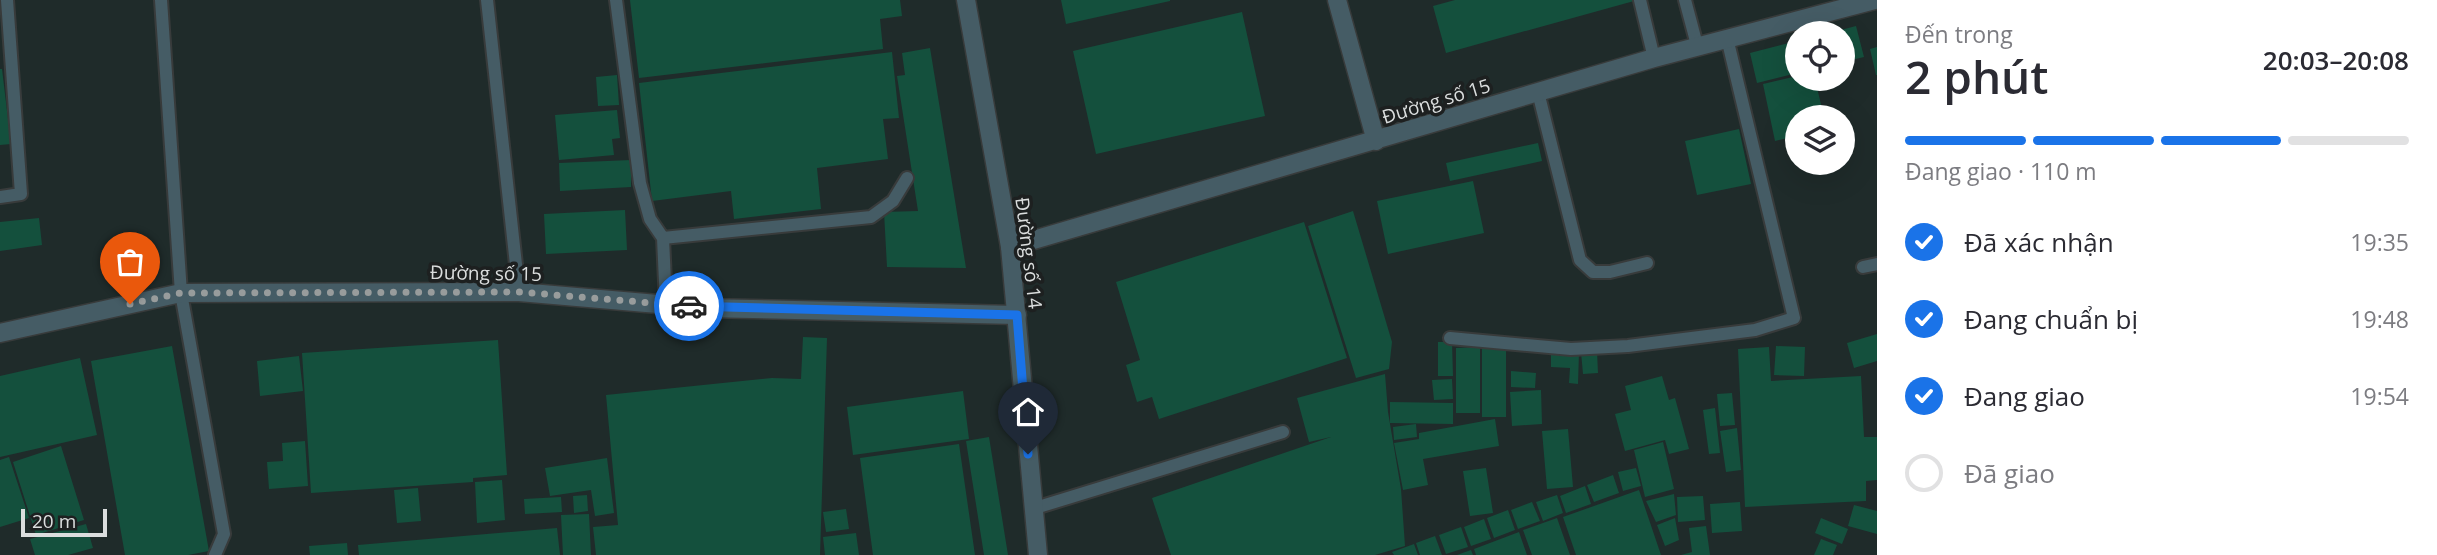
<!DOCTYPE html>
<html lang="vi">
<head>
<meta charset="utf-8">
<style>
	:root { --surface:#fff; --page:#f7f7f7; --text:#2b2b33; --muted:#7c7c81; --line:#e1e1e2; --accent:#1a73e8 }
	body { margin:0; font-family:"Open Sans",sans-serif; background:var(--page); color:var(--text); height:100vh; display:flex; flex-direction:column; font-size:26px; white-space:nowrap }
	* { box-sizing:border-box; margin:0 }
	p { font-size:23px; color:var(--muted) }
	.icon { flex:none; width:38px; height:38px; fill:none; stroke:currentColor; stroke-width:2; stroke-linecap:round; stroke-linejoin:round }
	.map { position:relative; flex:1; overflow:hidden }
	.details { display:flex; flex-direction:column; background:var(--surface); width:560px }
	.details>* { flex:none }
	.buttons { position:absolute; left:1785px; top:21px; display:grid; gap:14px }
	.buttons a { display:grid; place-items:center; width:70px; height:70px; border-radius:50%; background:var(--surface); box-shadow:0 7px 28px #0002; font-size:35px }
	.scale { position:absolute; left:21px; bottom:18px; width:86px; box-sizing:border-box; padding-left:7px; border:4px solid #dbdede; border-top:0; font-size:19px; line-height:24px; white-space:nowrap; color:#dbdede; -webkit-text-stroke:5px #1d2020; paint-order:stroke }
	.pin { position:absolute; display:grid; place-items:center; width:60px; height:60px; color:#fff; margin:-72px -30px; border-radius:50% 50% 50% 0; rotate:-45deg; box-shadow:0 0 7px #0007 }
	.pin .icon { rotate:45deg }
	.courier { position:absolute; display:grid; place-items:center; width:70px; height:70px; margin:-35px; border:5px solid #1a73e8; border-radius:50%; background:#fff; color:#222; box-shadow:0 2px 9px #0007 }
	.overview em { font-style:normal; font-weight:600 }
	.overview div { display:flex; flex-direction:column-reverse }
	.overview { display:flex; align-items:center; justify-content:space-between; height:119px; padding:0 28px }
	h1 { font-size:46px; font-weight:600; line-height:52px }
	.bar { display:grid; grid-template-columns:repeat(4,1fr); gap:10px 7px; align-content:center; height:84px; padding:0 28px }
	.bar i { height:9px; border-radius:5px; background:var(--line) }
	.bar .selected { background:var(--accent) }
	.bar p { grid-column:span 4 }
	ol { padding:0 28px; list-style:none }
	li { display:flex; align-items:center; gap:21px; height:77px }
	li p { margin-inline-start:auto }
	li .icon { padding:7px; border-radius:50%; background:var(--accent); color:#fff; stroke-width:4 }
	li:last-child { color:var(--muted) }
	li i { width:38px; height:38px; border:4px solid var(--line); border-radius:50% }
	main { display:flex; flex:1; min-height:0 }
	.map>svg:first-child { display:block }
</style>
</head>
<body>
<main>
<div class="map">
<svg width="1877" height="555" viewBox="0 0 1877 555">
	<rect width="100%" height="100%" fill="#1d2020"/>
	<path fill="#1f2b2a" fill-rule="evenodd" d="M0,0H1877V555H0ZM1797,33H1843V79H1797ZM1797,117H1843V163H1797Z"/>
	<path fill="#14503d" d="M630,0H900L902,16L880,19L883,49L639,78Z
		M1061,0H1170V1L1066,24Z
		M1455,0H1634V1L1446,53L1433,6Z
		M1242,12L1265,116L1096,154L1073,51Z
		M1856,26L1864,57L1843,62V33L1833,32Z
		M1797,41V73L1757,83L1750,53Z
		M1877,47V75H1876L1870,49Z
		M930,48L966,268L887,267L884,212L918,211L897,76L905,75L902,53Z
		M892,52L899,118L883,119L888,159L817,168L821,209L734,219L731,191L652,201L639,83Z
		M0,69H2L11,144L0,145Z
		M617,75L619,105L598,106L596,77Z
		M1797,76V79H1815L1824,117H1797V136L1775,141L1763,84Z
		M617,110L620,138L612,139L614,155L559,160L555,115Z
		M1739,129L1751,184L1697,195L1685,141Z
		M1538,143L1542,161L1450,181L1446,163Z
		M631,160V187L560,191L559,163Z
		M1473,181L1484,233L1388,254L1377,201Z
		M625,210L627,250L546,254L544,214Z
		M1353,211L1392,342L1389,369L1356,378L1308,226Z
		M39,218L42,245L0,251V222Z
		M1304,222L1347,358L1159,419L1152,397L1137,402L1126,365L1140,360L1116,282Z
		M1877,334V361L1854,368L1847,343Z
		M803,337L827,338L820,555H596L593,527L618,525L606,395L772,378L801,379Z
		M498,340L507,475L473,478V482L311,493L302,353Z
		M1438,342H1452L1453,376H1438Z
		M172,346L209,551L188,555H125L91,361Z
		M1776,346L1805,347L1804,376L1774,375Z
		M1480,347V413H1456V348Z
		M1482,347H1506V417H1482Z
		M1769,347L1771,381L1861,376L1864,437H1877V480L1866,481V501L1745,507L1738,349Z
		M1551,351L1579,352L1578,384L1569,383L1570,368L1551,367Z
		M1597,351L1598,373L1583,374L1581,352Z
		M299,356L303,391L260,396L257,361Z
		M80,358L97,435L0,457V376Z
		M1511,371L1536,373L1535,388L1511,387Z
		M1385,374L1388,412L1401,489L1405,546L1375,555H1171L1152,498L1331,437L1309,442L1297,398Z
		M1662,376L1669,400L1675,398L1689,449L1669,454L1665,440L1625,451L1615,414L1631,410L1625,386Z
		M1452,379L1453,399L1434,400L1432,380Z
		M1541,390L1542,424L1512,426L1510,392Z
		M963,391L969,439L853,455L847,407Z
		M1732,393L1735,425L1720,426L1717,394Z
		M1390,402L1453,403V424L1390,423Z
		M1715,408L1720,453L1709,454L1703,410Z
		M1495,419L1499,446L1423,459L1428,485L1403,490L1394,443L1419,439V433Z
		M1416,424L1417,437L1394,440L1393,427Z
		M1737,428L1741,470L1726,472L1720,431Z
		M1568,429L1573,487L1547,489L1542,431Z
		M989,437L1008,555H984L966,441Z
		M305,441L308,486L269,489L267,462L283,461L282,443Z
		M1663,442L1674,489L1645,497L1634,450Z
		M959,444L975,555H873L860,458Z
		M61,446L84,520L36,535L13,462Z
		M9,457L29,518L0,527V460Z
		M607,458L614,513L595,516L591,490L550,496L545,468Z
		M1486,468L1493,513L1470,516L1463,471Z
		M1636,468L1641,486L1623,491L1618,472Z
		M1613,475L1619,493L1594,502L1587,485Z
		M502,480L505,520L477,523L475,482Z
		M1585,486L1591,504L1566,513L1560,496Z
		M418,488L421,521L397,523L394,490Z
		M1639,490L1661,555H1576L1563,517Z
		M1674,494L1676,515L1656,522L1646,501Z
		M587,495L588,511L574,513L573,496Z
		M1557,495L1563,513L1543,521L1536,502Z
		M1703,496L1705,520L1678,522L1677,497Z
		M561,497L562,512L525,514L524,499Z
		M1532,502L1540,521L1518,529L1511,510Z
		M1740,502L1742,531L1712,533L1710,504Z
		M1854,505L1877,511V534L1848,526Z
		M846,509L849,529L826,532L823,512Z
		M1508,510L1515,530L1494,538L1487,518Z
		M589,514L591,555H563L561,515Z
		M1557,518L1570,555H1532L1523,530Z
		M1675,518L1679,540L1665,546L1657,525Z
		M1821,518L1848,529L1842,544L1815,533Z
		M1484,519L1491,539L1471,546L1464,527Z
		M86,524L93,548L68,555H35L30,539Z
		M1706,526L1710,555H1681L1692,552L1689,528Z
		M1461,527L1468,547L1446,554L1439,535Z
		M557,528L560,555H359L358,545Z
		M1519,532L1527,555H1476L1474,549Z
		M856,533L859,555H825L823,537Z
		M1435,536L1442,555H1420L1416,543Z
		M1821,539L1837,545L1833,555H1814Z
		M347,543L348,555H310L309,546Z
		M1414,544L1418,555H1394L1392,552Z
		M1471,550L1473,555H1457Z"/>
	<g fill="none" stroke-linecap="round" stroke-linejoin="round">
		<defs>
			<path id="service" d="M161,0L181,293L224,534L215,555
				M487,0L519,292
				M616,0L640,183L650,219L663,238L666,304
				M1640,0L1654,58
				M1685,0L1697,45
				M1538,92L1580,260L1593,272H1610L1647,263
				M0,197L21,194L7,0
				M663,238L871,217L893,201L907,178
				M1863,267L1877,264
				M1450,338L1571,349L1628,346L1755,330L1794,318L1727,38
				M1032,509L1283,432"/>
			<path id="minor" d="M1337,0L1376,141
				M1010,247L1654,58L1875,0
				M0,333L181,293L519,292L704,308L1017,315"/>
			<path id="tertiary" d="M966,0L1010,247L1038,555"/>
		</defs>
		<use href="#service" stroke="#383b3b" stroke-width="16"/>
		<use href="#minor" stroke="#383b3b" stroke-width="21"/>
		<use href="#tertiary" stroke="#383b3b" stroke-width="21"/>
		<use href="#service" stroke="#455c65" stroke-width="12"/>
		<use href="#minor" stroke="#455c65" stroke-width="18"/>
		<use href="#tertiary" stroke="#455c65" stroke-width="18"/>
	</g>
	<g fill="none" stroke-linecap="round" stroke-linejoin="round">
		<path stroke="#989c9c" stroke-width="7" stroke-dasharray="0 12.6" d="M130,304L181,293L519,292L689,306"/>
		<path stroke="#1a73e8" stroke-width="9" d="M689,306L1017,315L1028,454"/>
	</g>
	<g text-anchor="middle" stroke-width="7" stroke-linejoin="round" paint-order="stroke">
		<g font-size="19" fill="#dbdede" stroke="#1d2020">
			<text transform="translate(1436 101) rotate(-17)" y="7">Đường số 15</text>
			<text transform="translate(1029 253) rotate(83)" y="7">Đường số 14</text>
			<text transform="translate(486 273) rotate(1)" y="7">Đường số 15</text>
		</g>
	</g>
</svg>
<div class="buttons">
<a><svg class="icon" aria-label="locate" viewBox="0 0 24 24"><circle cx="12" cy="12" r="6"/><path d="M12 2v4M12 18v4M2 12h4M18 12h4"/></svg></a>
<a><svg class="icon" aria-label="layers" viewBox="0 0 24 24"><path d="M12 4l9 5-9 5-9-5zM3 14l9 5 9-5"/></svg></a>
</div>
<div class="scale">20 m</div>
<div class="pin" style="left:130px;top:304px;background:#ea580c"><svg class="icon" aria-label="bag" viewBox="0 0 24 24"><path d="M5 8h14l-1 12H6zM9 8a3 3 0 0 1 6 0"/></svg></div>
<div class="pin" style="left:1028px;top:454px;background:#1f2937"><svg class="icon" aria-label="home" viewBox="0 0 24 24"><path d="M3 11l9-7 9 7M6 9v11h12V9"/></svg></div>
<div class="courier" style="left:689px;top:306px"><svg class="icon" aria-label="car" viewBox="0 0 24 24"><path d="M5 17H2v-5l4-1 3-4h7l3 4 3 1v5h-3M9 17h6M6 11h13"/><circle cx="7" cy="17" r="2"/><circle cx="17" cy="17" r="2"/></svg></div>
</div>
<section class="details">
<div class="overview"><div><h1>2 phút</h1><p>Đến trong</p></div><em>20:03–20:08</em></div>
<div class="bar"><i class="selected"></i><i class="selected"></i><i class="selected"></i><i></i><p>Đang giao · 110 m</p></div>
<ol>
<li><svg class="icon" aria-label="check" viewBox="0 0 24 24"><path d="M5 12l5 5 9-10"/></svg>Đã xác nhận<p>19:35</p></li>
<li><svg class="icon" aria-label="check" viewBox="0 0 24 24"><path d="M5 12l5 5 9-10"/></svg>Đang chuẩn bị<p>19:48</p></li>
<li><svg class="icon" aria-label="check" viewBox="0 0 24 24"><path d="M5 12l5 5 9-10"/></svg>Đang giao<p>19:54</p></li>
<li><i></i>Đã giao</li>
</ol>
</section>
</main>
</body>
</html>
